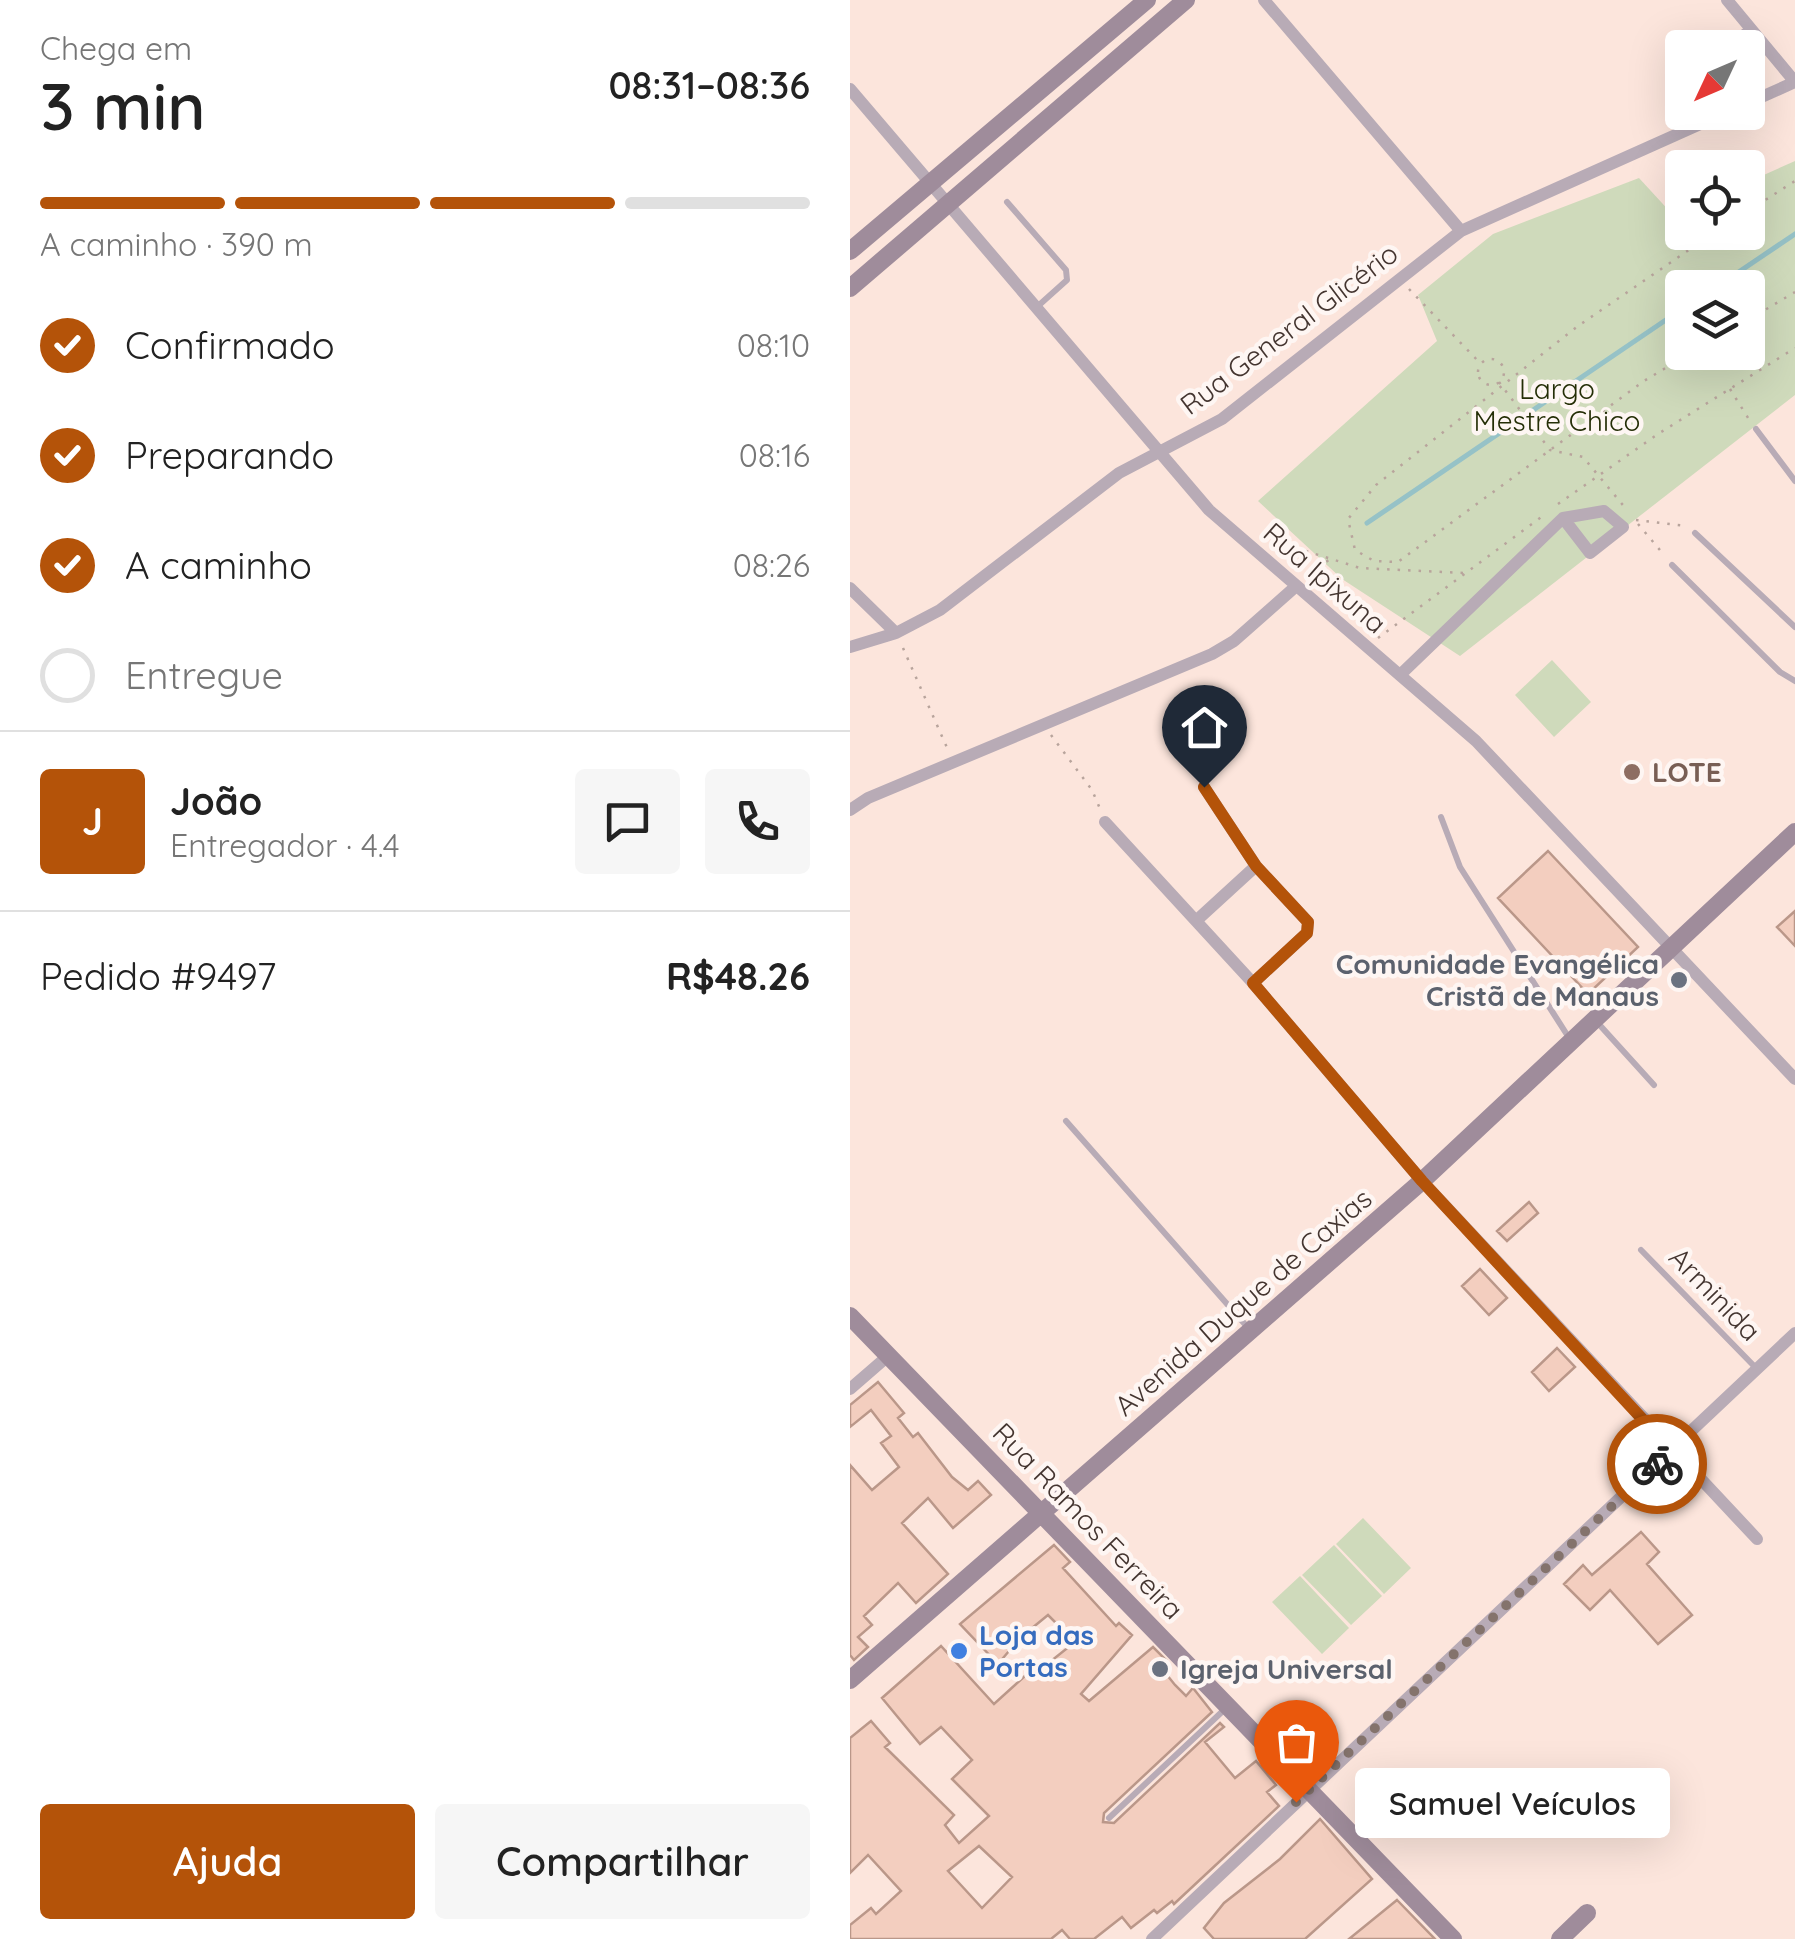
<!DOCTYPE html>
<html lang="pt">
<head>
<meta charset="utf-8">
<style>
	:root { --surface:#fff; --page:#f6f6f6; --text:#222; --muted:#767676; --line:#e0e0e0; --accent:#b45309 }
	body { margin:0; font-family:Quicksand,sans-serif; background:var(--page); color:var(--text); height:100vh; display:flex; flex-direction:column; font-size:38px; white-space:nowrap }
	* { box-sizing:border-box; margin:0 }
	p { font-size:32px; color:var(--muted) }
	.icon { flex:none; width:55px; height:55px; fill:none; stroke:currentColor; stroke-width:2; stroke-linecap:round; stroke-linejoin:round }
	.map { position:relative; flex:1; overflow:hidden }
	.panel { display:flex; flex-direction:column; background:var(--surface); width:850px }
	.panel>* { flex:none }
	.needle { width:65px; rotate:226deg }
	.fabs { position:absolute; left:815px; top:30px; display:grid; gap:20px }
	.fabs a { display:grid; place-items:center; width:100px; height:100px; border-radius:10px; background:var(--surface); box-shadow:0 10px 40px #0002; font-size:50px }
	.pin { position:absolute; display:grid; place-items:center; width:85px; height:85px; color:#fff; margin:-102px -42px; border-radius:50% 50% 50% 0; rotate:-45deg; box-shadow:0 0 10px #0007 }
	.pin .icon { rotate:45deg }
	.courier { position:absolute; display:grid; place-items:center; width:100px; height:100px; margin:-50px; border:8px solid #b45309; border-radius:50%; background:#fff; color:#222; box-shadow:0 2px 12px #0007 }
	.bubble { position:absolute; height:70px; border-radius:10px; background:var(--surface); box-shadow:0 10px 40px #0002; font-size:32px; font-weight:600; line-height:70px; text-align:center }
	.head em { font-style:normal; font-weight:600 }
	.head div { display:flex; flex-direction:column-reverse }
	.head { display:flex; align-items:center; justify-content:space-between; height:170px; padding:0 40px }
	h1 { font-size:65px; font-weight:600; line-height:75px }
	.bar { display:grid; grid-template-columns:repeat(4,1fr); gap:15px 10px; align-content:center; height:120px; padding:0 40px }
	.bar i { height:12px; border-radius:8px; background:var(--line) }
	.bar .current { background:var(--accent) }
	.bar p { grid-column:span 4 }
	.line { display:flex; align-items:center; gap:25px; padding:0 40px; border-top:2px solid var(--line) }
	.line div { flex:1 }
	.round { display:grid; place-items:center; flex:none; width:105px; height:105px; border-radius:10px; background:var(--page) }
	ol { padding:0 40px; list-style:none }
	li { display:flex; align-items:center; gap:30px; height:110px }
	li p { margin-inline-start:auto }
	li .icon { padding:10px; border-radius:50%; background:var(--accent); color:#fff; stroke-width:4 }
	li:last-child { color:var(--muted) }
	li i { width:55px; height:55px; border:5px solid var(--line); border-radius:50% }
	.primary-button { display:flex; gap:20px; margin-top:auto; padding:20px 40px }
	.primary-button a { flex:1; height:115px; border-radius:10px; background:var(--accent); color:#fff; font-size:40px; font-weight:600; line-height:115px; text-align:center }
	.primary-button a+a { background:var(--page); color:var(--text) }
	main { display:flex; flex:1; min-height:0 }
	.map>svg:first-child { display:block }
</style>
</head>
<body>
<main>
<section class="panel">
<div class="head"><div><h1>3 min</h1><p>Chega em</p></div><em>08:31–08:36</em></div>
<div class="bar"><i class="current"></i><i class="current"></i><i class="current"></i><i></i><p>A caminho · 390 m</p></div>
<ol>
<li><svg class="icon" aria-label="check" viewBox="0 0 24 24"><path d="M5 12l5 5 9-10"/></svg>Confirmado<p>08:10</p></li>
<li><svg class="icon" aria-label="check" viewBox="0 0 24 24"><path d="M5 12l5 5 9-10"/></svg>Preparando<p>08:16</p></li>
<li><svg class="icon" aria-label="check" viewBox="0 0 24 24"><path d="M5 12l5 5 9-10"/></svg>A caminho<p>08:26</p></li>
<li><i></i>Entregue</li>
</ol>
<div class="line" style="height:180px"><b class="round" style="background:var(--accent);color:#fff">J</b><div><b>João</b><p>Entregador · 4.4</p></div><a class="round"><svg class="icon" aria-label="chat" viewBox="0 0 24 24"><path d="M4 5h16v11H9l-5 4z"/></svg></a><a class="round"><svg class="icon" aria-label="phone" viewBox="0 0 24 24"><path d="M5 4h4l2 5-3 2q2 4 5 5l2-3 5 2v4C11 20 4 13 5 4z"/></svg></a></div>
<div class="line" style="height:130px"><div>Pedido #9497</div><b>R$48.26</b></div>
<div class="primary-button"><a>Ajuda</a><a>Compartilhar</a></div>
</section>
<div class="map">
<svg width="945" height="1939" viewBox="0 0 945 1939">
	<rect width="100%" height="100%" fill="#fce5dc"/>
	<path fill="#cfdabb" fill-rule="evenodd" d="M945,161V395L610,656L492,579L408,501L587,341L568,295L643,234L789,178L823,215L832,211V232H898V182ZM832,288H898V352H832Z
		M702,660L741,702L704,737L665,695Z
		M513,1518L561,1568L534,1594L486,1544Z
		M484,1545L532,1596L501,1625L452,1575Z
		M450,1576L499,1628L472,1654L422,1602Z"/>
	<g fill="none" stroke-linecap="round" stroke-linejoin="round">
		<path stroke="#96c2c7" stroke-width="5" d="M865,288L945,234
			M517,523L832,309"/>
	</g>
	<path fill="#f3cebf" stroke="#ba9789" stroke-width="2.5" fill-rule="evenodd" d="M698,851L788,947L738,994L648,898Z
		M945,911V946L927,927Z
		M679,1202L688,1213L657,1241L647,1231Z
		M630,1269L657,1298L639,1315L612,1286Z
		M707,1348L725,1367L699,1391L682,1372Z
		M28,1382L54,1413L48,1418L63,1437L68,1433L102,1477L118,1490L128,1481L141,1495L103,1528L78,1498L52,1523L98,1574L66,1603L48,1583L14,1616L22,1625L8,1637L18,1647L4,1660L0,1655V1465L22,1490L49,1467L31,1443L41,1436L21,1410L0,1427V1405Z
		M823,1480L836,1495L820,1509L807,1494Z
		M791,1532L809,1552L797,1564L842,1615L808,1644L760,1590L740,1610L714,1584L733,1565L742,1575Z
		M204,1545L220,1562L213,1568L266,1626L269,1623L282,1635L231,1694L239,1701L303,1647L316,1660L309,1665L325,1685L336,1696L343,1688L362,1712L254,1813L253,1822L264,1823L370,1723L374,1727L355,1742L385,1778L406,1761L426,1785L417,1792L429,1806L324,1904L322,1901L307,1913L304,1910L281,1928L272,1917L244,1939H220L212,1930L201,1939H0V1925L21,1908L26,1914L51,1891L18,1855L0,1873V1738L21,1721L40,1743L35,1747L104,1815L95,1825L109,1843L139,1816L102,1779L122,1760L91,1727L70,1744L32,1698L91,1646L144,1704L187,1665L191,1669L225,1642L198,1615L170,1638L148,1664L110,1624ZM129,1846L162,1877L132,1908L98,1871Z
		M470,1819L522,1879L455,1939H364L354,1928L374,1903L430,1859Z
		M547,1900L585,1939H499Z"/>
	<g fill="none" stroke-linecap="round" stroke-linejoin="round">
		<path stroke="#b8a49c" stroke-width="2.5" stroke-dasharray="2.5 8" stroke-linecap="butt" d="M898,211L945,181
			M559,289L630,363
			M898,320L945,292
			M842,352L794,381L548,562L524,561L505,550L498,519L526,485L728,326L865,232
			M628 372a13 13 0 1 1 26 0a13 13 0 1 1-26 0Z
			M649,382L700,450L733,457L777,510
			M880,389L900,421
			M708,504L808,434L945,348
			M786,520L837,526
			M788,524L815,556
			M425,546H440L510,568L614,573
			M460,575L481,558
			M528,638L694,515
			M53,648L98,750
			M201,735L242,790L251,811"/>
		<path stroke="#b8abb6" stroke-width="6" d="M871,48L899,28
			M832,75L826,84L832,92
			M898,79L901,78
			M157,202L216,270L217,280L188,306
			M906,429L945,481
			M845,533L945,627
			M822,565L930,672L945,681
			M591,817L610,867L721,1041
			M746,1021L804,1085
			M216,1121L400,1330
			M791,1250L906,1368
			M259,1818L375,1709"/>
		<path stroke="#b8abb6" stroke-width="12" d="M414,0L611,231
			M877,0L945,82L898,103
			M0,89L359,510L626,741L945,1079
			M0,588L46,633
			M0,647L46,633L90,610L269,473L372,419L611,231L877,112
			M550,675L713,518L740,553L773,527L754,511L713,518
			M354,787L406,866L458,922L457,933L403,983
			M0,810L18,798L362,654L384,641L444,588
			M255,822L403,983L572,1181L907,1539
			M347,920L406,866
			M0,1389L38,1356
			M302,1939L945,1333"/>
		<path stroke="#9f8c9b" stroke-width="18" d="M0,251L297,0
			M0,288L336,0
			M0,1316L603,1939
			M0,1680L572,1181L945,832
			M710,1939L737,1913"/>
	</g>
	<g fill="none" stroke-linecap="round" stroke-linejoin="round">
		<path stroke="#84736c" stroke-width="10" stroke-dasharray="0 18" d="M446,1802L807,1464"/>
		<path stroke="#b45309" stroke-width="12" d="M354,787L406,866L458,922L457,933L403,983L572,1181L821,1450L807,1464"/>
	</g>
	<circle fill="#8d6e63" stroke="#fef6f3" stroke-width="4" cx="782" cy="772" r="10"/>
	<g fill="#6b7280" stroke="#fef6f3" stroke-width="4">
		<circle cx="829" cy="980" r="10"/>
		<circle cx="310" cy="1669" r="10"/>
	</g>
	<circle fill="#3f7fe0" stroke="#fef6f3" stroke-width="4" cx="109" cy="1651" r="10"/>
	<g text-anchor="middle" stroke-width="9" stroke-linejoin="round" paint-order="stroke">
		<g font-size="28" fill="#443530" stroke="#fef6f3">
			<text transform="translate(439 329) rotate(-37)" y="10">Rua General Glicério</text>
			<text transform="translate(475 578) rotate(41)" y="10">Rua Ipixuna</text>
			<text transform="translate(865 1294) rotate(46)" y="10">Arminida</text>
			<text transform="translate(393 1302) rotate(-41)" y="10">Avenida Duque de Caxias</text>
			<text transform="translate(238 1521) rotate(46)" y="10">Rua Ramos Ferreira</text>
		</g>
		<g font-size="28" fill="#242e06" stroke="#fef6f3">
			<text x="707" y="399">Largo<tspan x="707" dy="32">Mestre Chico</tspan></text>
		</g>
		<g font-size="28" font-weight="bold" fill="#785e54" stroke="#fef6f3" text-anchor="start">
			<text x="802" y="782">LOTE</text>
		</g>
		<g font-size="28" font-weight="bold" fill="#5b616d" stroke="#fef6f3" text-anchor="end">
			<text x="809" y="974">Comunidade Evangélica<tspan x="809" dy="32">Cristã de Manaus</tspan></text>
			<text x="330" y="1679" text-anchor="start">Igreja Universal</text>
		</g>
		<g font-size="28" font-weight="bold" fill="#366cbe" stroke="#fef6f3" text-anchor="start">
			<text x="129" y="1645">Loja das<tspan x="129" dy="32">Portas</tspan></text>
		</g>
	</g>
</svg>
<div class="fabs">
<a><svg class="needle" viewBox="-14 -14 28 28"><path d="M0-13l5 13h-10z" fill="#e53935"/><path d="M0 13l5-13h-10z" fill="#767676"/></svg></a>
<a><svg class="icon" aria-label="locate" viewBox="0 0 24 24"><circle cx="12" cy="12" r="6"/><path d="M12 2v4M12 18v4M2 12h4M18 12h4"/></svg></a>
<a><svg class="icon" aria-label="layers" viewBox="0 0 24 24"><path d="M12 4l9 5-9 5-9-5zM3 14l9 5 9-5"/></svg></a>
</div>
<div class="pin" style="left:446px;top:1802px;background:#ea580c"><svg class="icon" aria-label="bag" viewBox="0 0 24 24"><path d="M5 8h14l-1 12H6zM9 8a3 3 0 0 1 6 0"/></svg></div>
<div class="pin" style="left:354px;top:787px;background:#1f2937"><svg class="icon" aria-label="home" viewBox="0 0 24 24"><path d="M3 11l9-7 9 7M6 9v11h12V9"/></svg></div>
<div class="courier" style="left:807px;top:1464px"><svg class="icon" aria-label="bike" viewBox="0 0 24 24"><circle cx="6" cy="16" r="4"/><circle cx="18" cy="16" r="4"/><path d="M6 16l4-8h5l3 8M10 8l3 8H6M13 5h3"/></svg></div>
<div class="bubble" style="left:505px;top:1768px;width:315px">Samuel Veículos</div>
</div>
</main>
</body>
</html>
